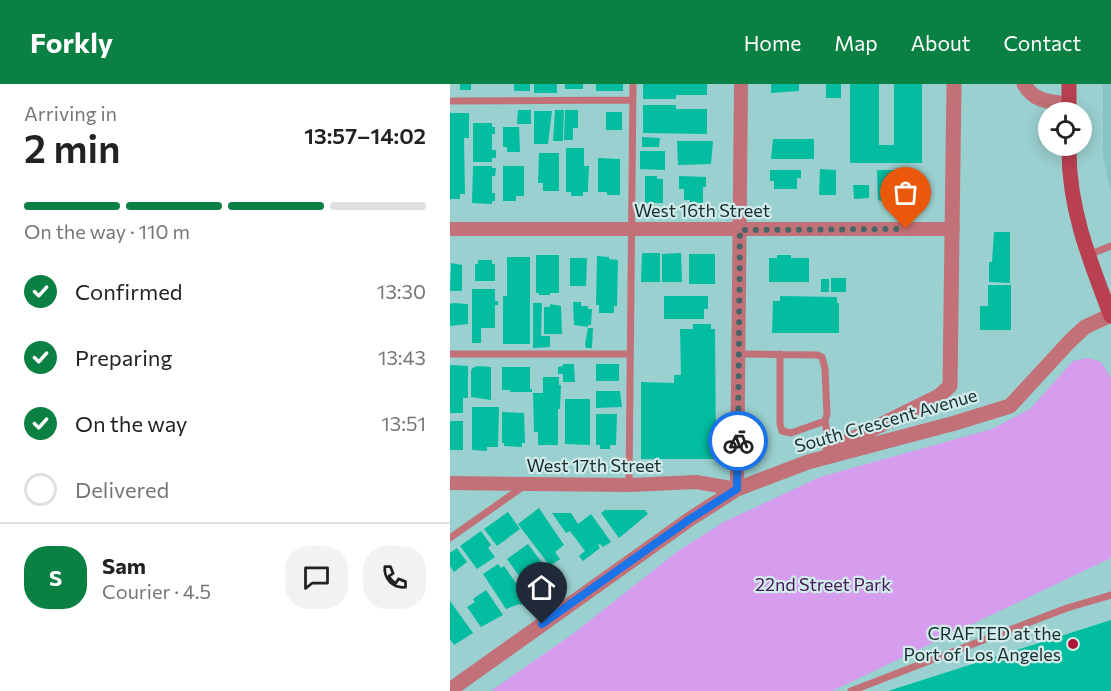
<!DOCTYPE html>
<html lang="en">
<head>
<meta charset="utf-8">
<style>
	:root { --surface:#fff; --page:#f2f2f2; --text:#222; --muted:#767676; --line:#e0e0e0; --accent:#0b8043 }
	body { margin:0; font-family:Commissioner,sans-serif; background:var(--page); color:var(--text); height:100vh; display:flex; flex-direction:column; font-size:22px; white-space:nowrap }
	* { box-sizing:border-box; margin:0 }
	p { font-size:20px; color:var(--muted) }
	.icon { flex:none; width:33px; height:33px; fill:none; stroke:currentColor; stroke-width:2; stroke-linecap:round; stroke-linejoin:round }
	.map { position:relative; flex:1; overflow:hidden }
	.side { display:flex; flex-direction:column; background:var(--surface); width:450px }
	.side>* { flex:none }
	.fabs { position:absolute; left:588px; top:18px; display:grid; gap:12px }
	.fabs a { display:grid; place-items:center; width:54px; height:54px; border-radius:50%; background:var(--surface); box-shadow:0 3px 15px #0003; font-size:30px }
	.pin { position:absolute; display:grid; place-items:center; width:51px; height:51px; color:#fff; margin:-62px -26px; border-radius:50% 50% 50% 0; rotate:-45deg; box-shadow:0 0 6px #0007 }
	.pin .icon { rotate:45deg }
	.courier { position:absolute; display:grid; place-items:center; width:60px; height:60px; margin:-30px; border:4px solid #1a73e8; border-radius:50%; background:#fff; color:#222; box-shadow:0 2px 8px #0007 }
	.overview em { font-style:normal; font-weight:600 }
	.overview div { display:flex; flex-direction:column-reverse }
	.overview { display:flex; align-items:center; justify-content:space-between; height:102px; padding:0 24px }
	h1 { font-size:39px; font-weight:600; line-height:45px }
	.bar { display:grid; grid-template-columns:repeat(4,1fr); gap:9px 6px; align-content:center; height:72px; padding:0 24px }
	.bar i { height:8px; border-radius:4px; background:var(--line) }
	.bar .selected { background:var(--accent) }
	.bar p { grid-column:span 4 }
	.line { display:flex; align-items:center; gap:15px; padding:0 24px; border-top:2px solid var(--line) }
	.line div { flex:1 }
	.round { display:grid; place-items:center; flex:none; width:63px; height:63px; border-radius:24px; background:var(--page) }
	ol { padding:0 24px; list-style:none }
	li { display:flex; align-items:center; gap:18px; height:66px }
	li p { margin-inline-start:auto }
	li .icon { padding:6px; border-radius:50%; background:var(--accent); color:#fff; stroke-width:4 }
	li:last-child { color:var(--muted) }
	li i { width:33px; height:33px; border:3px solid var(--line); border-radius:50% }
	header { display:flex; align-items:center; gap:36px; box-sizing:border-box; height:84px; padding:0 30px; background:var(--accent); color:#fff }
	header strong { font-size:28px }
	nav { display:flex; gap:33px; margin-inline-start:auto; font-size:21px }
	main { display:flex; flex:1; min-height:0 }
	.map>svg:first-child { display:block }
</style>
</head>
<body>
<header>
<strong>Forkly</strong>
<nav><a>Home</a><a>Map</a><a>About</a><a>Contact</a></nav>
</header>
<main>
<section class="side">
<div class="overview"><div><h1>2 min</h1><p>Arriving in</p></div><em>13:57–14:02</em></div>
<div class="bar"><i class="selected"></i><i class="selected"></i><i class="selected"></i><i></i><p>On the way · 110 m</p></div>
<ol>
<li><svg class="icon" aria-label="check" viewBox="0 0 24 24"><path d="M5 12l5 5 9-10"/></svg>Confirmed<p>13:30</p></li>
<li><svg class="icon" aria-label="check" viewBox="0 0 24 24"><path d="M5 12l5 5 9-10"/></svg>Preparing<p>13:43</p></li>
<li><svg class="icon" aria-label="check" viewBox="0 0 24 24"><path d="M5 12l5 5 9-10"/></svg>On the way<p>13:51</p></li>
<li><i></i>Delivered</li>
</ol>
<div class="line" style="height:108px"><b class="round" style="background:var(--accent);color:#fff">S</b><div><b>Sam</b><p>Courier · 4.5</p></div><a class="round"><svg class="icon" aria-label="chat" viewBox="0 0 24 24"><path d="M4 5h16v11H9l-5 4z"/></svg></a><a class="round"><svg class="icon" aria-label="phone" viewBox="0 0 24 24"><path d="M5 4h4l2 5-3 2q2 4 5 5l2-3 5 2v4C11 20 4 13 5 4z"/></svg></a></div>
</section>
<div class="map">
<svg width="661" height="607" viewBox="0 0 661 607">
	<rect width="100%" height="100%" fill="#9bd0d0"/>
	<path fill="#85c5c5" d="M653,0H661V108L653,73Z"/>
	<path fill="#d69cee" d="M638,274L651,278L661,294V474L382,607H41L124,549L228,467L274,438L370,393L542,345L580,325L623,277Z"/>
	<path fill="#02bd9f" d="M10,0H21V6H10Z
		M64,0H80V7H64Z
		M84,0H107V9H84Z
		M115,0H133V5H115Z
		M146,0H173V7H146Z
		M193,0H257V11H226V15H193Z
		M321,0H349V7L321,9Z
		M376,0H391V14H376Z
		M400,0H429V61H444V0H472V79H400Z
		M193,21H226V25H257V50L193,49Z
		M68,26H81V40H67Z
		M105,26H114L113,57H103Z
		M115,26H128V44H123V56H114Z
		M84,27H102L98,60H84Z
		M156,28H172V46H156Z
		M0,29H19V54H14L15,110H10V115H0Z
		M23,39H42V43H45V50H42V66H46V74H42V78H23Z
		M53,43H69L70,68H57V63H53Z
		M192,53L210,54L209,63H192Z
		M323,55H364V75H321Z
		M227,57H263L261,80L228,81Z
		M116,64H134V82H139L138,103V108H133V112H121V108H116Z
		M190,67H215V86L190,85Z
		M89,69H109V107H93V99H88Z
		M148,74L170,75V111H157V108H148Z
		M23,82H42V84H46L45,92H42V109H45V117H42V120L22,119Z
		M53,82H74V112H66V117H53Z
		M370,85L386,86V111H369Z
		M320,86H351V94H347V105H324V97H320Z
		M427,86H448V89H470V93H466V115L430,117L428,115Z
		M195,92H207V95H213V119H195Z
		M229,92L256,93V103H253V119H240V116H234V105H229Z
		M403,101H419V114L404,115Z
		M544,148H560V199L539,198V178H542Z
		M192,169H210V198H191Z
		M231,169L232,198H212V170Z
		M239,170H265V200H239Z
		M86,171H109V209H100V211H89V209H86Z
		M327,171H341V174H359V198H319V174H327Z
		M147,172L159,173V175L168,176L167,222H164V229H149V221H146Z
		M57,173H80V260H53V212H57Z
		M120,174H137L136,202H120Z
		M28,176H42V180H45V197H25V180H28Z
		M1,179L12,181V207H0Z
		M381,194H396V208H381Z
		M371,195H379V208H371Z
		M538,201H561V246H530V222H538Z
		M22,205H45V217H48V221H45V244H31V259H22Z
		M214,212H258V225H254V235H214Z
		M330,212L387,213V219H389V249H322L323,217H330Z
		M123,218H131V222H138V225H142L141,241H138V243L124,241Z
		M3,219L18,220V240L0,242V220Z
		M83,219H92L91,252H100V263L83,264Z
		M100,220L111,222L112,250H94V223H100Z
		M243,240H261V245H265L266,375H191V298L224,299V291H231L230,245H243Z
		M138,244H143L142,264H136L135,260Z
		M113,280H124L125,298H113V290H108V283L113,282Z
		M146,280H169V297H146Z
		M0,281L18,282V314H13V329H0Z
		M28,282L41,283V316L21,313V288L22,284Z
		M52,283H80V305H82V308H60V306H52Z
		M93,293H109V301H111L110,325H108V361H88V348H84L83,309H93Z
		M146,307H170L172,323L146,324Z
		M115,315H140V361L115,360Z
		M22,323H49L48,363H37V367L22,366Z
		M52,328L74,329L75,359H72V363L54,362V359H52Z
		M146,330H167L166,361H160V365H150V361H146Z
		M0,337H13V366H0Z
		M89,424L114,461L105,468L110,475L100,482L68,440Z
		M155,426H195L198,430L169,454L151,429Z
		M58,428L70,445L47,462L34,445Z
		M102,429H121L128,440L141,430L161,458L153,463L150,460L148,461L150,464L133,477L129,472L135,467L120,447L116,449Z
		M31,447L41,461L38,464L45,473L27,485L10,462Z
		M78,460L105,496L83,511L57,475Z
		M7,464L17,478L4,488L0,482V469Z
		M48,480L51,484L54,482L77,515L71,521L69,520L56,525L33,490Z
		M36,506L53,531L31,543L17,523L25,518L23,515Z
		M0,517L23,549L4,561L0,555Z
		M661,536V607H438Z"/>
	<g fill="none" stroke-linecap="round" stroke-linejoin="round">
		<path stroke="#c17177" stroke-width="7" d="M0,17L183,16
			M638,171L661,162
			M0,270H180
			M289,270L367,271L372,273L375,285L377,330L375,337L380,365
			M330,270V340L332,347L341,349L375,337
			M179,401L183,0
			M0,454L74,402
			M401,607L617,524L661,511"/>
		<path stroke="#c17177" stroke-width="14" d="M0,145H503
			M0,399L179,401L246,398L287,405L291,0"/>
		<path stroke="#c17177" stroke-width="15" d="M574,0C584,18 600,18 619,20
			M380,366L489,312L500,302L504,0
			M0,606L240,435L287,405L358,378L505,339L560,322L619,258L635,243L661,231"/>
		<path stroke="#b84051" stroke-width="15" d="M619,28V0
			M619,62C618,123 639,175 661,232"/>
	</g>
	<g fill="none" stroke-linecap="round" stroke-linejoin="round">
		<path stroke="#466666" stroke-width="6" stroke-dasharray="0 10.8" d="M288,357L290,146L456,145"/>
		<path stroke="#1a73e8" stroke-width="8" d="M92,540L240,435L287,405L288,357"/>
	</g>
	<circle fill="#ab153a" stroke="#d1ebeb" stroke-width="2" cx="623" cy="560" r="6"/>
	<g text-anchor="middle" stroke-width="4.5" stroke-linejoin="round" paint-order="stroke">
		<g font-size="18" fill="#182d2d" stroke="#d1ebeb">
			<text x="252" y="133">West 16th Street</text>
			<text transform="translate(436 337) rotate(-16)" y="6">South Crescent Avenue</text>
			<text x="144" y="388">West 17th Street</text>
		</g>
		<g font-size="18" fill="#461657" stroke="#d1ebeb">
			<text x="373" y="507">22nd Street Park</text>
		</g>
		<g font-size="18" fill="#182d2d" stroke="#d1ebeb" text-anchor="end">
			<text x="611" y="556">CRAFTED at the<tspan x="611" dy="21">Port of Los Angeles</tspan></text>
		</g>
	</g>
</svg>
<div class="fabs">
<a><svg class="icon" aria-label="locate" viewBox="0 0 24 24"><circle cx="12" cy="12" r="6"/><path d="M12 2v4M12 18v4M2 12h4M18 12h4"/></svg></a>
</div>
<div class="pin" style="left:456px;top:145px;background:#ea580c"><svg class="icon" aria-label="bag" viewBox="0 0 24 24"><path d="M5 8h14l-1 12H6zM9 8a3 3 0 0 1 6 0"/></svg></div>
<div class="pin" style="left:92px;top:540px;background:#1f2937"><svg class="icon" aria-label="home" viewBox="0 0 24 24"><path d="M3 11l9-7 9 7M6 9v11h12V9"/></svg></div>
<div class="courier" style="left:288px;top:357px"><svg class="icon" aria-label="bike" viewBox="0 0 24 24"><circle cx="6" cy="16" r="4"/><circle cx="18" cy="16" r="4"/><path d="M6 16l4-8h5l3 8M10 8l3 8H6M13 5h3"/></svg></div>
</div>
</main>
</body>
</html>
